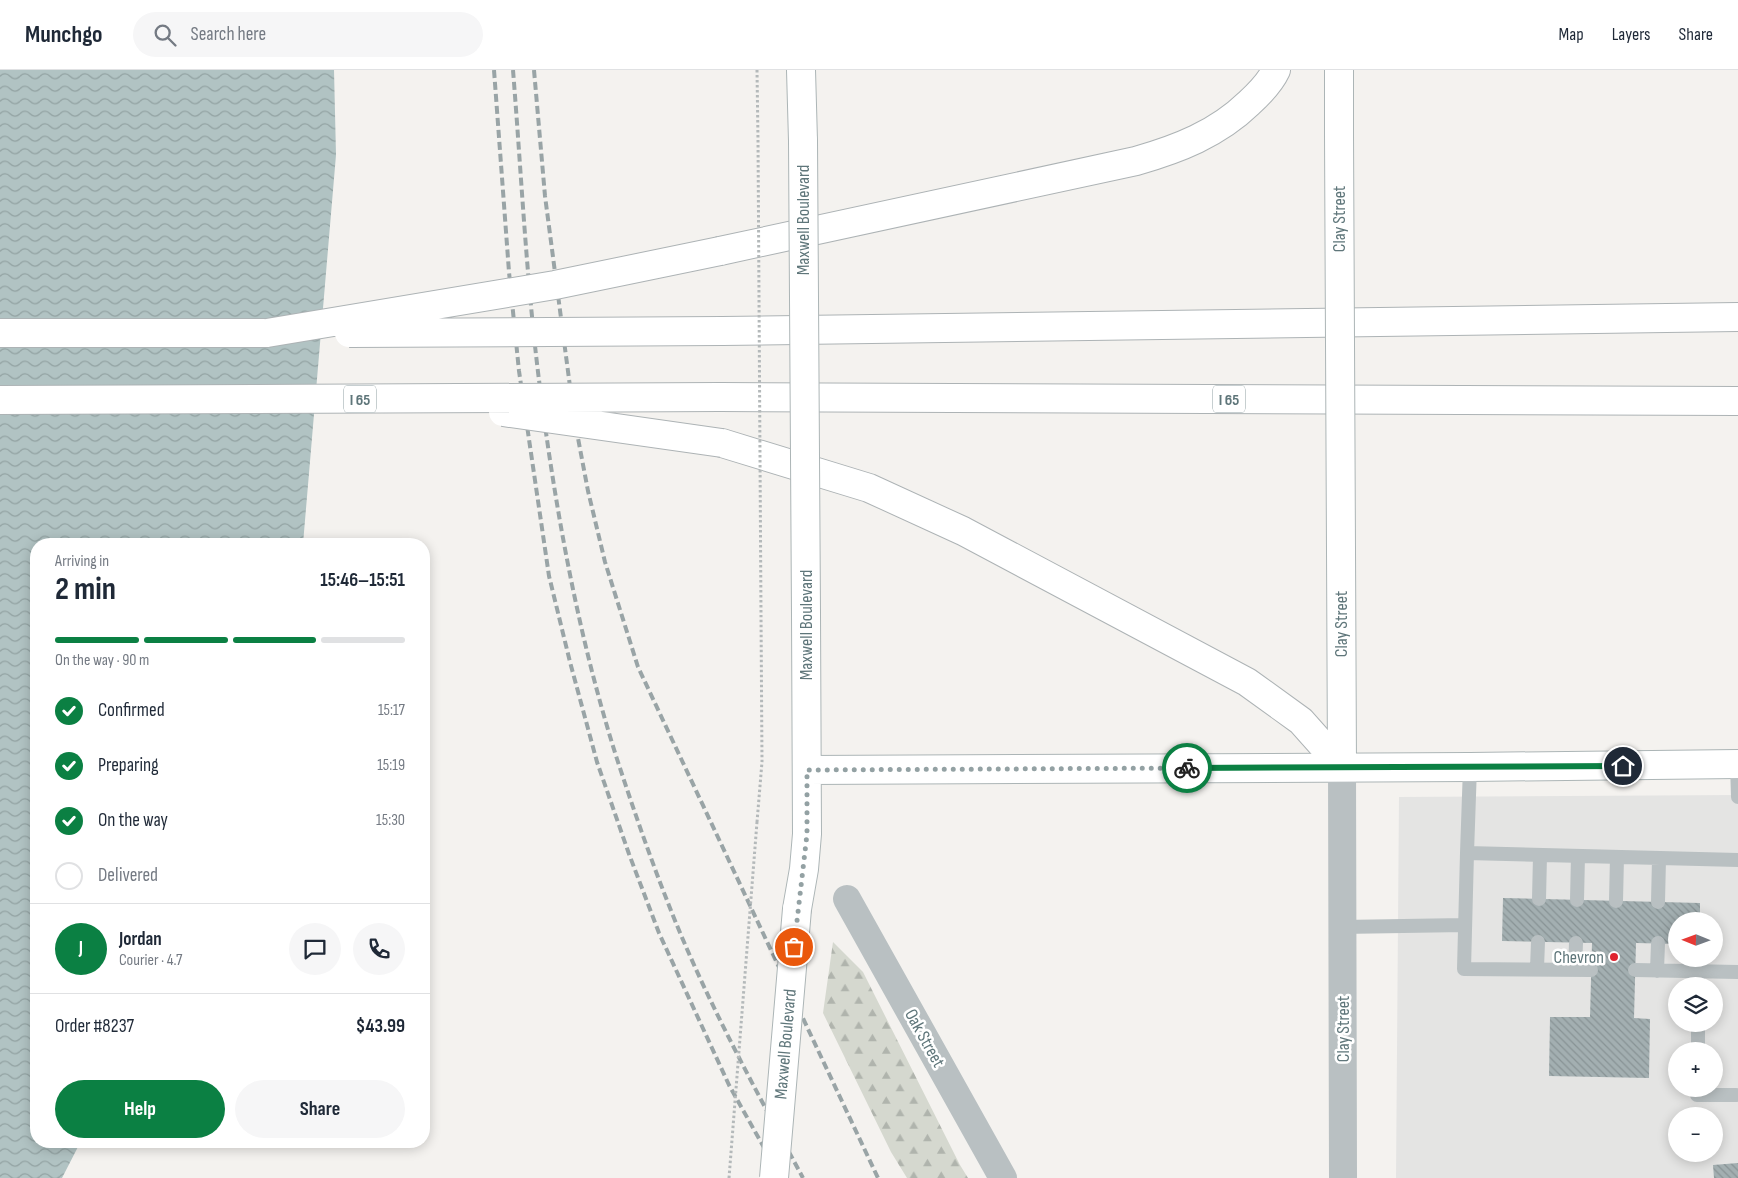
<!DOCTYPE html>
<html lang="en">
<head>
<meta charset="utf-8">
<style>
	:root { --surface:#fff; --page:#f6f6f7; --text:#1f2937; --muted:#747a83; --line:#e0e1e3; --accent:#0b8043 }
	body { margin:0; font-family:"Sofia Sans Condensed",sans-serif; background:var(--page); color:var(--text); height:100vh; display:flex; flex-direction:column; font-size:19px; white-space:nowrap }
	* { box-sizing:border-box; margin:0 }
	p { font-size:16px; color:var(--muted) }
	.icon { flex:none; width:28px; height:28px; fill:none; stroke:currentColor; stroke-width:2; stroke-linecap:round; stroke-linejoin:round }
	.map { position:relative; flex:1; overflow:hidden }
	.sheet { position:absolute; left:30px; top:468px; width:400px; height:610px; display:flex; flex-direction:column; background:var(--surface); border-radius:20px; box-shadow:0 2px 12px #0003 }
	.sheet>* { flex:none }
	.needle { width:32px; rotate:271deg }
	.fabs { position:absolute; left:1668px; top:842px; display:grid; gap:10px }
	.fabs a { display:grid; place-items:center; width:55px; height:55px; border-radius:50%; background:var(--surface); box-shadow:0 2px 12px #0003; font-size:25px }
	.pin { position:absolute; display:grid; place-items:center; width:42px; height:42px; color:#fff; margin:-21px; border:2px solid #fff; border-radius:50%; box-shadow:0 1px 5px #0007 }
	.courier { position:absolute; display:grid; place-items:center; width:50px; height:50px; margin:-25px; border:4px solid #0b8043; border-radius:50%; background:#fff; color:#222; box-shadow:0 1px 6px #0007 }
	.headline em { font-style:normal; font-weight:700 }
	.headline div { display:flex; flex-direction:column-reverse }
	.headline { display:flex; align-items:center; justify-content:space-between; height:85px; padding:0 25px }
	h1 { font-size:32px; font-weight:700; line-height:38px }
	.bar { display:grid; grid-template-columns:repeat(4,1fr); gap:8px 5px; align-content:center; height:60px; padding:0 25px }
	.bar i { height:6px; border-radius:4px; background:var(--line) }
	.bar .active { background:var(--accent) }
	.bar p { grid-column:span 4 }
	.line { display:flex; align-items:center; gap:12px; padding:0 25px; border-top:1px solid var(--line) }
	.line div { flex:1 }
	.round { display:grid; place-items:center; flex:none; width:52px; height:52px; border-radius:26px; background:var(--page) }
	ol { padding:0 25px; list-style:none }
	li { display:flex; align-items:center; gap:15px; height:55px }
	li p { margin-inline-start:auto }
	li .icon { padding:5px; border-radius:50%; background:var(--accent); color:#fff; stroke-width:4 }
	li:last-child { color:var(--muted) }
	li i { width:28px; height:28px; border:2px solid var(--line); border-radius:50% }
	.primary-button { display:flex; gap:10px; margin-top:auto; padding:10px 25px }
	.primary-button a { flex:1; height:58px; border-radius:30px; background:var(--accent); color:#fff; font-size:20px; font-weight:700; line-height:58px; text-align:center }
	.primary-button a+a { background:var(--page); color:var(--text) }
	header { display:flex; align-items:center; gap:30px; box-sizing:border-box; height:70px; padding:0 25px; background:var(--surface); border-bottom:1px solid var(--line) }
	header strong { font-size:24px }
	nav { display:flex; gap:28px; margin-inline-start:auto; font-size:18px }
	.search { width:350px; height:45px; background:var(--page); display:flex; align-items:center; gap:12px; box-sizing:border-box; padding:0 18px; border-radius:28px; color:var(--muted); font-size:19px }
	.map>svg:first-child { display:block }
</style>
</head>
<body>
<header>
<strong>Munchgo</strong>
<div class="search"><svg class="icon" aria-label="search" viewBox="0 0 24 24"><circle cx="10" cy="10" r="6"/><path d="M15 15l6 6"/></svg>Search here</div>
<nav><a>Map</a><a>Layers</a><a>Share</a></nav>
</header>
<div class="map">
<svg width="1738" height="1108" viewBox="0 0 1738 1108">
	<defs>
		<pattern id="forest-firs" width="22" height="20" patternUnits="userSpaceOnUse" patternTransform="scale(1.25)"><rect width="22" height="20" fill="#d5d8cf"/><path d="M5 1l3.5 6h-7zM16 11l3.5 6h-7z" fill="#b0b4ad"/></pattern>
		<pattern id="water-waves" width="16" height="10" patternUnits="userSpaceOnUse" patternTransform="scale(1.25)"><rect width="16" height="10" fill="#b1c3c3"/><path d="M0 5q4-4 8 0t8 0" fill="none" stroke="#93a3a3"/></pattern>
		<pattern id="building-back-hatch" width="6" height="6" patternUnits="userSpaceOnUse" patternTransform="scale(1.25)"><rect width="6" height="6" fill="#a3afb1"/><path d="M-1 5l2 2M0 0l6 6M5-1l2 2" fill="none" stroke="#889395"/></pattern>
	</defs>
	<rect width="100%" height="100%" fill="#f4f2ef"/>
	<path fill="#e4e4e3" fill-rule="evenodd" d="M1738,725V1108H1396L1399,727ZM1676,851H1714V889H1676ZM1676,916H1714V954H1676ZM1676,981H1714V1019H1676ZM1676,1046H1714V1084H1676Z"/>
	<path fill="url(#forest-firs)" d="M833,872L863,902L960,1095L968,1108H907L891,1082L823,943Z"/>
	<path fill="url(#water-waves)" d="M0,0H334L336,85L303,474H36V1071H81L62,1108H0Z"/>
	<path fill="url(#building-back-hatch)" d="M1503,828L1700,833V851H1676V874L1636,873L1634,948L1650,949L1649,1008L1549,1006L1550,947H1590L1592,873L1502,871Z
		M1738,1093V1108H1714L1713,1095Z"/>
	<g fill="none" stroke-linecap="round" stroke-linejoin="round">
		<defs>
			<path id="secondary" d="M801,0L803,71
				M1339,64V0
				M1341,481L1342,697
				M807,700L1470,697L1738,694
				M797,839L804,799L807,764L806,544"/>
			<path id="highway" d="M720,181L1136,91C1178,79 1217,64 1249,33C1260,23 1270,13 1276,0
				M722,261L1738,247
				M0,263H267
				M720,327L1738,331
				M722,373L869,418L963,461L1247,612L1301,651L1342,697"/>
		</defs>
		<use href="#secondary" stroke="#acb5b6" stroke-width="30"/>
		<use href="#highway" stroke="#adb3b5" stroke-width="30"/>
		<path stroke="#b4b9ba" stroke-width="3" stroke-dasharray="2.5 2.5" stroke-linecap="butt" d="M757,0L758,70
			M757,752L762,692L761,545"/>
		<path stroke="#b9c0c2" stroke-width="14" d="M1737,694L1738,727
			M1467,783L1470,697
			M1539,829L1540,786
			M1577,830L1578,786
			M1616,831L1617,787
			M1658,832L1659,789
			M1342,857L1464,855
			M1537,898L1538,872
			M1575,899L1576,873
			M1591,900L1464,899L1467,783L1738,790
			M1635,900L1738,902
			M1657,901L1658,873
			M1698,916V902
			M1698,981V954
			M1697,1019V1025H1736"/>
		<path stroke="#b9c0c2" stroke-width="28" d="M1342,697L1343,1108
			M847,829L1003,1108"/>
		<use href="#secondary" stroke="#fff" stroke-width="28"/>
		<use href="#highway" stroke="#fff" stroke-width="28"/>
		<path stroke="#99a4a6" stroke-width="4" stroke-dasharray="8 4" stroke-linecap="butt" d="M494,0L509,202L519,301L549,506L570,592L597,692L629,784L659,863L729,1015L781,1108
			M513,0C521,100 526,202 538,302C554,432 577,563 617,689C635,744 654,799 676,853C712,941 758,1024 803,1108
			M534,0L545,126L574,347L588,421L605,492L638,597L878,1108"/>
		<defs>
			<path id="secondary-bridge" d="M1339,64L1341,481
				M803,71L806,544
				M774,1108L797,839"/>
			<path id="highway-bridge" d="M267,263L555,215L720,181
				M349,263L722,261
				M0,330L720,327
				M503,342L722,373"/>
		</defs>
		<use href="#secondary-bridge" stroke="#acb5b6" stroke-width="30" stroke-linecap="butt"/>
		<use href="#highway-bridge" stroke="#adb3b5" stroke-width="30" stroke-linecap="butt"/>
		<path stroke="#b4b9ba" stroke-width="3" stroke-dasharray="2.5 2.5" stroke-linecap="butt" d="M758,70L761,545
			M729,1108L757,752"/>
		<use href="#secondary-bridge" stroke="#fff" stroke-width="28"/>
		<use href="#highway-bridge" stroke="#fff" stroke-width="28"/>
	</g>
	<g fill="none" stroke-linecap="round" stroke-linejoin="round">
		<path stroke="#93a1a3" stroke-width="5" stroke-dasharray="0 9" d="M794,877L807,764V700L1187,698"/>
		<path stroke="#0b8043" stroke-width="6" d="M1187,698L1623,696"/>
	</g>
	<circle fill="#df242f" stroke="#fff" stroke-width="2" cx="1614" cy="887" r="5"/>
	<g text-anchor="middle" stroke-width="5" stroke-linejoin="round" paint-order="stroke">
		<g fill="#fff" stroke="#8f9fa2" stroke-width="1">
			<rect x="344" y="315.5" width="32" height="27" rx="4"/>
			<rect x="1213" y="315.5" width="32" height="27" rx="4"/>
		</g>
		<g font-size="16" font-weight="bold" fill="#5f767a">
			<text x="360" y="335">I 65</text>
			<text x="1229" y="335">I 65</text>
		</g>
		<g font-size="18" fill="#5f767a" stroke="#fff">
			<text transform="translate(1339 149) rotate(-90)" y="6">Clay Street</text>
			<text transform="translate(803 150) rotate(-90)" y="6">Maxwell Boulevard</text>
			<text transform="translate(1341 554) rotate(-90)" y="6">Clay Street</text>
			<text transform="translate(806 555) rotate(-90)" y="6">Maxwell Boulevard</text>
			<text transform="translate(1343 959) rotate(-90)" y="6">Clay Street</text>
			<text transform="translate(925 968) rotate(61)" y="6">Oak Street</text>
			<text transform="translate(785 974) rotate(-85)" y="6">Maxwell Boulevard</text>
		</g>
		<g font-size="18" fill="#5f767a" stroke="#fff" text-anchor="end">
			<text x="1604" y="893">Chevron</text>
		</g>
	</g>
</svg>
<div class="fabs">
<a><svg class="needle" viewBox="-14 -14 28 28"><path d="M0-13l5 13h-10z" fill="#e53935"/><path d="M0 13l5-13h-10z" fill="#747a83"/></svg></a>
<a><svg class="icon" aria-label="layers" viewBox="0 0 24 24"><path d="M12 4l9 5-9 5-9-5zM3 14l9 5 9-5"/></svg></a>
<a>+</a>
<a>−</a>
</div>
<div class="pin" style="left:794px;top:877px;background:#ea580c"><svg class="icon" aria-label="bag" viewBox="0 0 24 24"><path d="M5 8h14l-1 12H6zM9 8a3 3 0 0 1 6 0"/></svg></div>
<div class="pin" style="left:1623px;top:696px;background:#1f2937"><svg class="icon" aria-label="home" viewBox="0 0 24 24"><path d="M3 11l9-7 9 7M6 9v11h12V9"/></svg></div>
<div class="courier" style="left:1187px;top:698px"><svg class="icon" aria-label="bike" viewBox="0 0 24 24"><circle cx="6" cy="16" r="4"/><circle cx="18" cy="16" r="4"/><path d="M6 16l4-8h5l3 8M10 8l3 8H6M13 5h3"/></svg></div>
<section class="sheet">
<div class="headline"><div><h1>2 min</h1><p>Arriving in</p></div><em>15:46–15:51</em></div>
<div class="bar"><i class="active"></i><i class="active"></i><i class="active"></i><i></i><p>On the way · 90 m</p></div>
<ol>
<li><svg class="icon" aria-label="check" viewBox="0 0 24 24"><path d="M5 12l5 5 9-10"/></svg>Confirmed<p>15:17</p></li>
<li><svg class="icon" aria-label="check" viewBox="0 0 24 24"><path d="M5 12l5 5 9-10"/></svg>Preparing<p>15:19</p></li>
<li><svg class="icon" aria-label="check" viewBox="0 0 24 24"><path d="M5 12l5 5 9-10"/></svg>On the way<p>15:30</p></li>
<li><i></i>Delivered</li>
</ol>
<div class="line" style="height:90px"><b class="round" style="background:var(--accent);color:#fff">J</b><div><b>Jordan</b><p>Courier · 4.7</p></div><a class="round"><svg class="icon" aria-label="chat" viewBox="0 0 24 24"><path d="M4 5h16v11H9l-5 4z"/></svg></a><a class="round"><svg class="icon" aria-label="phone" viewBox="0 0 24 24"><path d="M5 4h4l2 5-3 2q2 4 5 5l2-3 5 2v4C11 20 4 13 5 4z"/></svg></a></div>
<div class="line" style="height:65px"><div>Order #8237</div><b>$43.99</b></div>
<div class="primary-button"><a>Help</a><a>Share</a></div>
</section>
</div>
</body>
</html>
